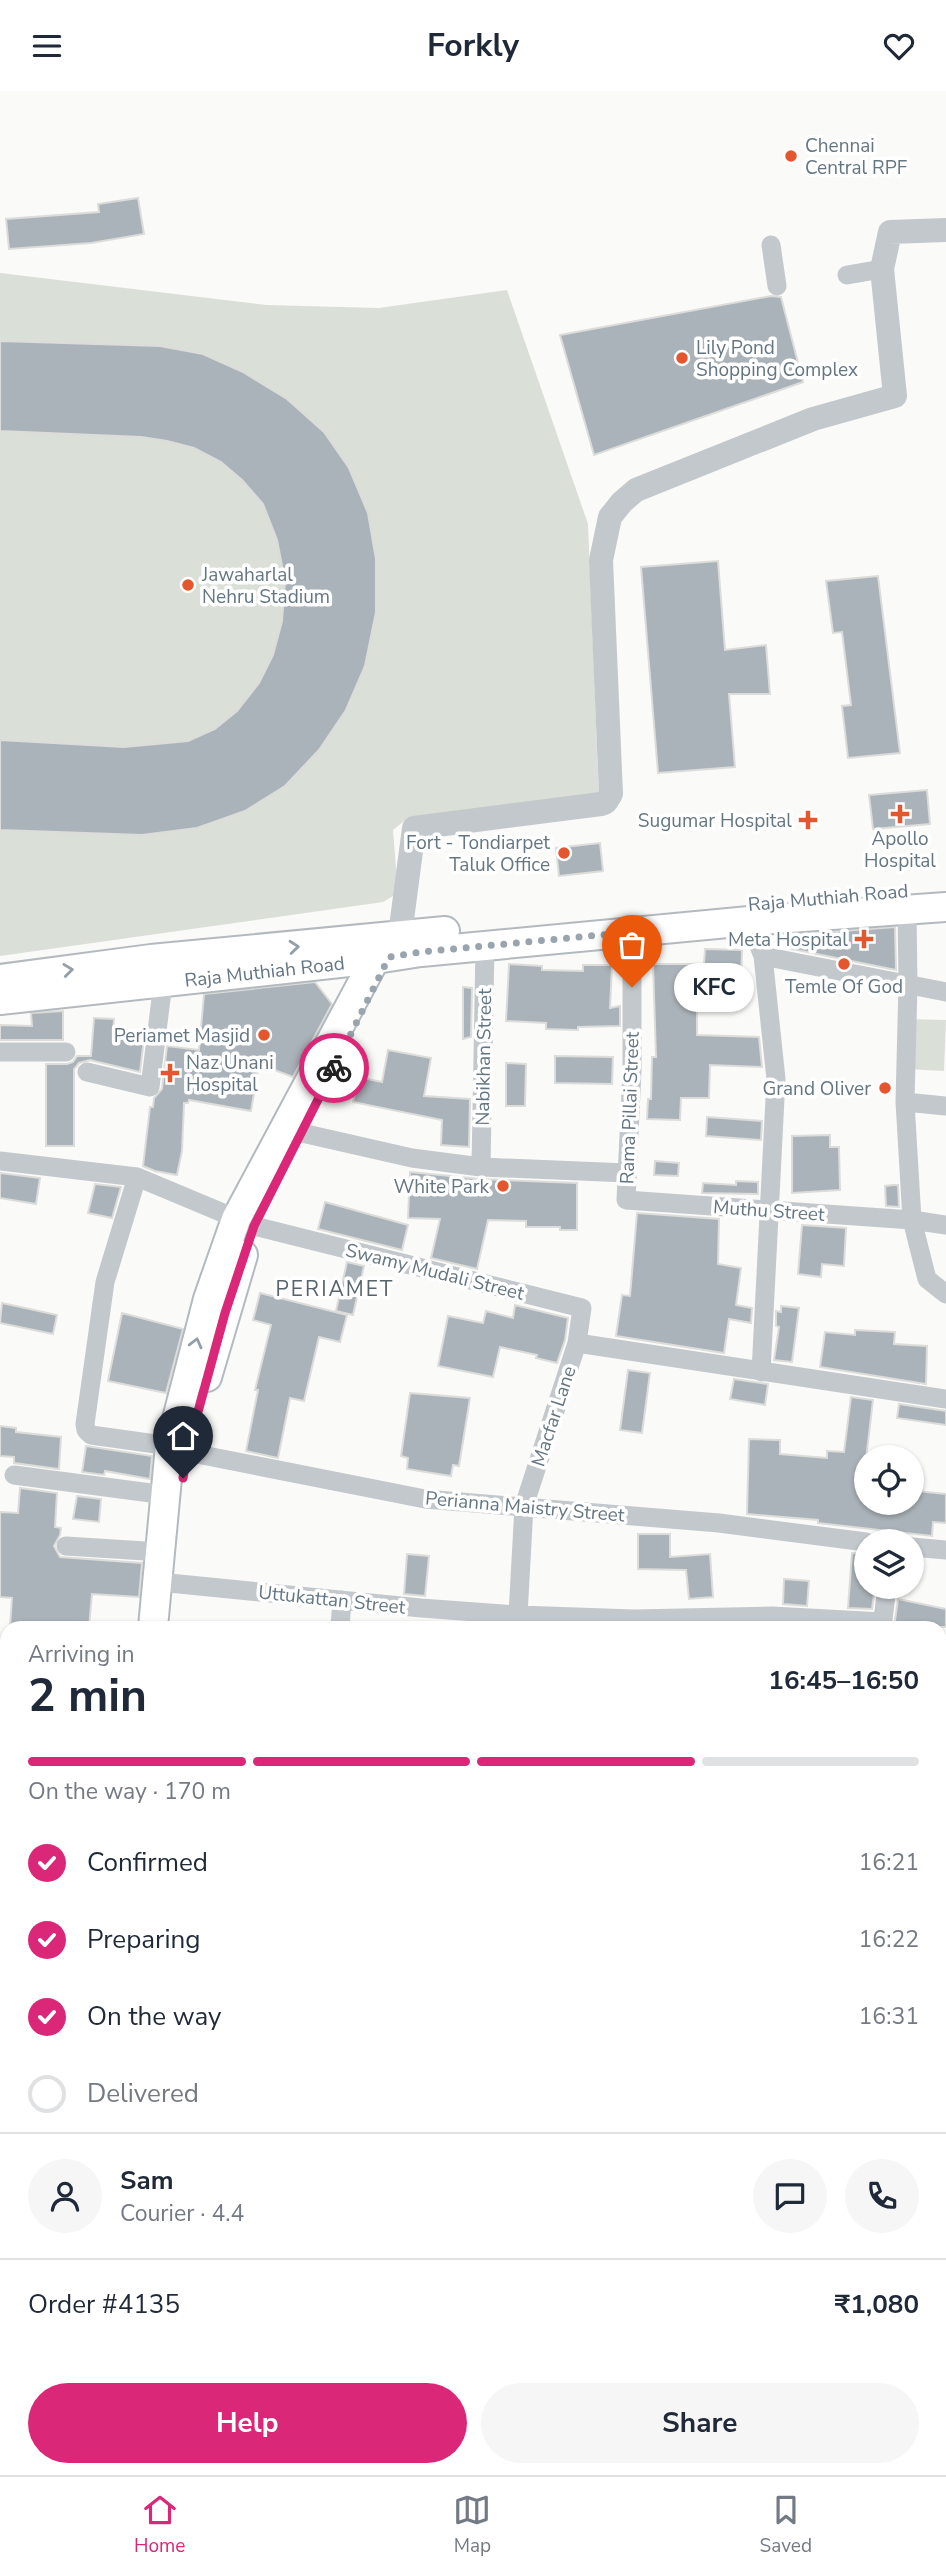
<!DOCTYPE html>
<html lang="en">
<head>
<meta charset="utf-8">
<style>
	:root { --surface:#fff; --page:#f6f6f7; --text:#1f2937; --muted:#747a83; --line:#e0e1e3; --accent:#db2777 }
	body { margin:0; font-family:"Nunito Sans",sans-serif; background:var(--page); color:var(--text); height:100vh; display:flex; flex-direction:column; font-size:26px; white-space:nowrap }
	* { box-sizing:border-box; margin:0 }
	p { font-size:23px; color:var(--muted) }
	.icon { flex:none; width:38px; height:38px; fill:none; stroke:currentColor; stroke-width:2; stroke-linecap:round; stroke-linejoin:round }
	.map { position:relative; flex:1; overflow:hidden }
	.drawer { position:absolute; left:0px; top:1530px; width:947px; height:856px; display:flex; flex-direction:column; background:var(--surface); border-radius:21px 21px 0 0; box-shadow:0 2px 5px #0004 }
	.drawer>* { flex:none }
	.controls { position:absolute; left:854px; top:1354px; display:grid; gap:14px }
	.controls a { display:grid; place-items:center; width:70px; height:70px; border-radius:50%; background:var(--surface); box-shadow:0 2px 5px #0004; font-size:35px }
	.pin { position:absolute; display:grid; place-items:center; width:60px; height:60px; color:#fff; margin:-72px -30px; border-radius:50% 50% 50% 0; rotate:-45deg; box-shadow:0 0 7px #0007 }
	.pin .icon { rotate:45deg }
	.courier { position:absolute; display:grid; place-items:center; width:70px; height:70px; margin:-35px; border:5px solid #db2777; border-radius:50%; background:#fff; color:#222; box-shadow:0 2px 9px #0007 }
	.bubble { position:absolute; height:49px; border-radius:24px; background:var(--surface); box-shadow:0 2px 5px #0004; font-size:23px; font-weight:700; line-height:49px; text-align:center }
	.headline em { font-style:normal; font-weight:700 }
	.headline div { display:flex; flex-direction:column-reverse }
	.headline { display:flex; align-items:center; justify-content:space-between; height:119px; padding:0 28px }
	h1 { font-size:46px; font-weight:700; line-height:52px }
	.bar { display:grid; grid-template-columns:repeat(4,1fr); gap:10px 7px; align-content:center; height:84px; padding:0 28px }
	.bar i { height:9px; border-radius:5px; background:var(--line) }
	.bar .active { background:var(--accent) }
	.bar p { grid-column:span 4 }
	.line { display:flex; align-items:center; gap:18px; padding:0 28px; border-top:2px solid var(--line) }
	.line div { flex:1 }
	.round { display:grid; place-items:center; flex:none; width:74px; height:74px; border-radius:37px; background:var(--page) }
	ol { padding:0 28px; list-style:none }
	li { display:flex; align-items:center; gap:21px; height:77px }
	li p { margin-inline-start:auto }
	li .icon { padding:7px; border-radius:50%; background:var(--accent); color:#fff; stroke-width:4 }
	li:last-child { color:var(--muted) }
	li i { width:38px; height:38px; border:4px solid var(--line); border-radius:50% }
	.button { display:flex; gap:14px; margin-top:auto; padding:14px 28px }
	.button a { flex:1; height:80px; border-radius:42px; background:var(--accent); color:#fff; font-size:28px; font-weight:700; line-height:80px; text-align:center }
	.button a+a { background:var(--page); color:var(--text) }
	header { display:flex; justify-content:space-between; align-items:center; height:91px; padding:0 28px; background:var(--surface); font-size:32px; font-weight:700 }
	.tab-bar { display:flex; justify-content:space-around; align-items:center; height:98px; border-top:2px solid var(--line); background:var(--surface); font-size:19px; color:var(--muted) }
	.tab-bar a { display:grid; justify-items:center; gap:4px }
	.tab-bar .active { color:var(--accent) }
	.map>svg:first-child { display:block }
</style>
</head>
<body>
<header><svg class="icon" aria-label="menu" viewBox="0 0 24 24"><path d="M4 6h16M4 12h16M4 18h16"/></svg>Forkly<svg class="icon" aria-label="heart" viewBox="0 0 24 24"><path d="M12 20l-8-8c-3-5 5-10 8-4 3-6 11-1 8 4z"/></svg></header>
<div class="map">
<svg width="946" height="2384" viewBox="0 0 946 2384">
	<rect width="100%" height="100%" fill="#fafaf8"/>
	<path fill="#dadfd7" d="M0,182L266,214L379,217L507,199L588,433L599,707L409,726L393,739L398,802L383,811L0,865Z
		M907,928L946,929L944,980L906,978Z"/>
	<path fill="#aab3b9" stroke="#dcdcda" stroke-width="2" d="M138,107L144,143L91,152L9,158L6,128L99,121L98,113Z
		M771,205L781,206L803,291L594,364L560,244Z
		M0,250L160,255L203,263L243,281L287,308L324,341L349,377L368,422L376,468V521L365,575L346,619L319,659L285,695L245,720L197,737L142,744L0,739V649L124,656L188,650L215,638L237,620L259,592L273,564L282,530L285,490L277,449L263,413L242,389L221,371L194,357L167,350L141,346L0,340Z
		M718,470L725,559L766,554L770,603H729L735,676L658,682L641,476Z
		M878,485L900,662L848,667L842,615L851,614L842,541L833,542L826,490Z
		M927,699L930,733L873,738L869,704Z
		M600,752L603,780L559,785L556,757Z
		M895,836L896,879L787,857L789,844Z
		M705,858L742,859L741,895L720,894V911L697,910V944L759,946L762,976L710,974L709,1007H681L680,1029L647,1028L648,1008H651L652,966H656L653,873H704Z
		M509,873L542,875V879L583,880V874H612L610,917L620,915V935L578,936V939L546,938V932L506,930Z
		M315,891L332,913L293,986L259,973L251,1020L189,1009L188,1012H184L182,1060L177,1084L155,1080L143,1075L150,1016H153L154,1007L162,998L167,955L199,959L204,903Z
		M463,896L472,897L471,946L463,948Z
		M63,920V949H0V934L32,935L31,922Z
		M94,927L114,928L113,943L144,947L140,981L90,969L79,972L74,978V1055H46V973H67L73,971L77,965H91Z
		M388,959L431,967L424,1005L470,1008L469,1056L441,1054L442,1029L353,1011L358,986L382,991Z
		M555,965L613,966L612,993L555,992Z
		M506,972L526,973L525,1015H506Z
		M707,1026L762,1030L761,1049L706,1045Z
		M830,1044V1056H839L840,1099L792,1102V1045Z
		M655,1070L679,1072L678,1085L654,1084Z
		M410,1081L480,1088L577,1092V1139H560V1136H526V1130L488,1129L477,1178L431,1167L440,1128L408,1127Z
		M0,1082L40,1087L36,1113L0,1107Z
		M736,1090L758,1091V1103L702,1102L703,1092L736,1094Z
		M95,1093L121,1096L112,1127L88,1122Z
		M893,1094H898L899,1116L886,1115L885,1095Z
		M325,1111L408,1134L402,1159L318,1138Z
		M637,1122L719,1128L718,1173L741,1177L736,1214L752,1217L751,1232L729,1228L724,1262L616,1245L622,1204L630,1205Z
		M802,1134L846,1137L844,1175L822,1173L821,1186L798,1183Z
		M347,1171L364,1175L353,1224L336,1220Z
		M260,1202L347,1224L340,1251L319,1246L304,1310L290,1307L278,1367L246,1360L258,1299H255L271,1234L253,1229Z
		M2,1212L57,1224L53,1243L0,1232Z
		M515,1214L568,1227L565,1249L557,1272L536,1267L537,1264L500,1256L493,1286L438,1275L448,1225L483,1232L486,1220L513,1227Z
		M781,1215L799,1217L792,1271L774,1269L779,1236L776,1235V1220L781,1221Z
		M122,1222L183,1238L166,1302L108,1290Z
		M855,1239L895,1241L894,1253L927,1255L926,1293L820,1276L825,1241L855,1244Z
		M628,1279L650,1282L642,1342L620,1339Z
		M734,1288L768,1293L765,1314L730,1308Z
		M410,1302L470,1307L459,1375L453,1374L451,1385L407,1378L408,1367L401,1365Z
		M851,1306L873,1309L863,1394H866V1412H912V1404L917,1405V1400L946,1403V1432L933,1431L932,1445L818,1432V1429L747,1423L749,1348L780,1349V1363L827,1367V1360L844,1361Z
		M899,1313L946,1320V1334L897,1327Z
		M0,1335L16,1337V1341L61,1346L59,1378L14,1372V1366L0,1365Z
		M86,1355L152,1365L150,1388L105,1380L104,1384L82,1381Z
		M20,1397L57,1402L55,1436L61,1437L60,1444L54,1455L60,1466L142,1472L139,1506L92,1503L89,1536H10L12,1507L0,1506V1421L18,1422Z
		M77,1405L101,1408L99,1431L73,1428Z
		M638,1443H670V1466L710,1463L713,1506L689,1508L686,1479L638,1478Z
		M852,1462L866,1463V1496H875L872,1518L848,1517Z
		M407,1463L429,1465L425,1505L404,1503Z
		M784,1488L809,1490L807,1515L783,1513Z
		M898,1508L946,1518V1536H894Z"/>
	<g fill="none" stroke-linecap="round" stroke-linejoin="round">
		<defs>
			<g id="secondary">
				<path d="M0,888L151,868L445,840"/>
				<path id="s1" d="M0,909L376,868L421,861L749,830L946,816"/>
				<path d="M207,1286L243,1164"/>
				<path d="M153,1536L170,1355L208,1208L236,1128L382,855"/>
				<path d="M0,2118L7,2084"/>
				<path d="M0,2226L7,2187"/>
			</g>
		</defs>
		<use href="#secondary" stroke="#b3babf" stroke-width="32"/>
		<path stroke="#c3c8cc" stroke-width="19" d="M771,154L777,195
			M847,184L882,178
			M907,819L908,893L905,1011L912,1129L927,1188L946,1203
			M749,830L763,865L776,988L761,1281
			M632,841V979L626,1109L912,1129L946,1134
			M763,865L946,901
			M0,961H66
			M87,981L150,996L163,892
			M905,1011L946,1015
			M302,1042L412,1067L481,1076L627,1082
			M0,1070L137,1086L254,1135L582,1217L577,1252L524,1415L518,1524
			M481,1076L485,855
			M137,1086L105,1191L85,1333L86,1339L91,1344L170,1355L187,1361L425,1408L719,1432L866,1451
			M577,1252L946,1308
			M14,1384L166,1404
			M66,1455L161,1461
			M912,1456L946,1459
			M159,1491L421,1517L518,1524L634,1528L772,1525L883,1531
			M340,1536L342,1509
			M882,1536L887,1496
			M940,1609H946
			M940,1758H946
			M253,2379V2378
			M346,2384L347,2378
			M419,2384L420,2378
			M721,2384L722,2378"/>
		<path stroke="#c3c8cc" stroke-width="24" d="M400,844L414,737L601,713L606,711L611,703L601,469L610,426L622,411L636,399L813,328L895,305L882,178L890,141L946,139
			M940,1919H946"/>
		<use href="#secondary" stroke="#fff" stroke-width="28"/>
	</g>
	<defs><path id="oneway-chevron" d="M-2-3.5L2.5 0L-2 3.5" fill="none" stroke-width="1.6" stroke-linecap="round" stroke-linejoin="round" transform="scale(1.75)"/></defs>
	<g stroke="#939fa8">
		<use href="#oneway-chevron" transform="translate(294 856) rotate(-5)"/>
		<use href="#oneway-chevron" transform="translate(68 879) rotate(-7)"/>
		<use href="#oneway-chevron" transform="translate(196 1252) rotate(-76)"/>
	</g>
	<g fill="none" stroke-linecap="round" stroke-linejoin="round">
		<path stroke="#99a4ac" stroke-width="7" stroke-dasharray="0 12.6" d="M334,977L389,866L421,861L632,841V896"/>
		<path stroke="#db2777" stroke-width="9" d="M183,1387L187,1361L225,1222L254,1135L334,977"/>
	</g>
	<g fill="#e4572e" stroke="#fff" stroke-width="2.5">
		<circle cx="791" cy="65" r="7"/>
		<circle cx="682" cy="267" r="7"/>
		<circle cx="188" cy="494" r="7"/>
		<path d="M896.5 712.5h7v7h7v7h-7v7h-7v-7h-7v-7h7z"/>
		<path d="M804.5 718.5h7v7h7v7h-7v7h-7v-7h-7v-7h7z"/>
		<circle cx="564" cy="762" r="7"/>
		<path d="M860.5 837.5h7v7h7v7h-7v7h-7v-7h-7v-7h7z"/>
		<circle cx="844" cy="873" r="7"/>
		<circle cx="264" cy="944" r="7"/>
		<path d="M166.5 971.5h7v7h7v7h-7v7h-7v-7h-7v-7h7z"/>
		<circle cx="885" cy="997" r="7"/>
		<circle cx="503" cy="1095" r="7"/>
	</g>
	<g text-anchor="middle" stroke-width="7" stroke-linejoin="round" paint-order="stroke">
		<g font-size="19" fill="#657683" stroke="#fff" text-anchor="end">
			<text x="805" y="61" text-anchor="start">Chennai<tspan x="805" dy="22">Central RPF</tspan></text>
			<text x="696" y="263" text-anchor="start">Lily Pond<tspan x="696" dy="22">Shopping Complex</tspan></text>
			<text x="202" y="490" text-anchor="start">Jawaharlal<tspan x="202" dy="22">Nehru Stadium</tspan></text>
			<text x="792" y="736">Sugumar Hospital</text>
			<text x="900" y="754" text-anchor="middle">Apollo<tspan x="900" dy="22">Hospital</tspan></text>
			<text x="550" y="758">Fort - Tondiarpet<tspan x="550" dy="22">Taluk Office</tspan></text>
			<text x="848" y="855">Meta Hospital</text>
			<text x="844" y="902" text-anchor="middle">Temle Of God</text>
			<text x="250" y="951">Periamet Masjid</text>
			<text x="186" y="978" text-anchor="start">Naz Unani<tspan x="186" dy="22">Hospital</tspan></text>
			<text x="871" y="1004">Grand Oliver</text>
			<text x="489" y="1102">White Park</text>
		</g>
		<g font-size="19" fill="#657683" stroke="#fff">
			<text transform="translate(828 806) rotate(-5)" y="7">Raja Muthiah Road</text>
			<text dy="7" stroke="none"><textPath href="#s1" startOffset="266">Raja Muthiah Road</textPath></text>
			<text transform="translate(483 966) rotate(-89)" y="7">Nabikhan Street</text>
			<text transform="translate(629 1017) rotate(-88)" y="7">Rama Pillai Street</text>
			<text transform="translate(769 1119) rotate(4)" y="7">Muthu Street</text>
			<text transform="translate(435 1180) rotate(14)" y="7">Swamy Mudali Street</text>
			<text transform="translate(553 1325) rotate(-72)" y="7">Macfar Lane</text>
			<text transform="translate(525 1415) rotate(5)" y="7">Perianna Maistry Street</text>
			<text transform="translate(332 1508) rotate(6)" y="7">Uttukattan Street</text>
		</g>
		<g font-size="21" letter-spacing="2" fill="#57646e" stroke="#fff">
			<text x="335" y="1205">PERIAMET</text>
		</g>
	</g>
</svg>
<div class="controls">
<a><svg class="icon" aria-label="locate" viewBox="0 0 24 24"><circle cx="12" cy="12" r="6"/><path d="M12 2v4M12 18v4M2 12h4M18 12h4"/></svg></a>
<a><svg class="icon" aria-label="layers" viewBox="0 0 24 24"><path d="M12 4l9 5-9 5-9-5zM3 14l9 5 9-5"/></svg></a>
</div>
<div class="pin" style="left:632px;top:896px;background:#ea580c"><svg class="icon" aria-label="bag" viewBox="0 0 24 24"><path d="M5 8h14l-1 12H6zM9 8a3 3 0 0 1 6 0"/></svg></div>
<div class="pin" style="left:183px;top:1387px;background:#1f2937"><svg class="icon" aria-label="home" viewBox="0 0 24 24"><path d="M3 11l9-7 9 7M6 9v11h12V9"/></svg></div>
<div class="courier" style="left:334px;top:977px"><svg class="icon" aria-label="bike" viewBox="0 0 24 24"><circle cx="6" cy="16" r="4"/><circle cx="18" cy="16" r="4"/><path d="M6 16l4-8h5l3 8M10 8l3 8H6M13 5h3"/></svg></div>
<div class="bubble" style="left:674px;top:872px;width:80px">KFC</div>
<section class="drawer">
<div class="headline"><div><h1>2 min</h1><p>Arriving in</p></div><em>16:45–16:50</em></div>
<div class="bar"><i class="active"></i><i class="active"></i><i class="active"></i><i></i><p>On the way · 170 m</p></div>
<ol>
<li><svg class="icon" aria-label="check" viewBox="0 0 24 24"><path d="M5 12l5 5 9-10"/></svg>Confirmed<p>16:21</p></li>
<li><svg class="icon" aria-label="check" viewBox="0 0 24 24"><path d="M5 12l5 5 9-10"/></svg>Preparing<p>16:22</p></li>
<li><svg class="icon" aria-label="check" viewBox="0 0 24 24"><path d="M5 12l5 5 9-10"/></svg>On the way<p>16:31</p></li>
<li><i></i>Delivered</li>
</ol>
<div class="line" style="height:126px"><a class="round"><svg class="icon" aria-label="person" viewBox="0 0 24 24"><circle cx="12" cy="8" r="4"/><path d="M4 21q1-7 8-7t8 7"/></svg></a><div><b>Sam</b><p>Courier · 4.4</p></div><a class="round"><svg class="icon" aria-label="chat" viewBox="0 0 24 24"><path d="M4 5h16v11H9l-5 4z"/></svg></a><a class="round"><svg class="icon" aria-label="phone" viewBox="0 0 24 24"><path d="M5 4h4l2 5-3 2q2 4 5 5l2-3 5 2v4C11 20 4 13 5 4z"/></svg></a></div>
<div class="line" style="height:91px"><div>Order #4135</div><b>₹1,080</b></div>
<div class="button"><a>Help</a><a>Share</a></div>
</section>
</div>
<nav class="tab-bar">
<a class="active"><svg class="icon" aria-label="home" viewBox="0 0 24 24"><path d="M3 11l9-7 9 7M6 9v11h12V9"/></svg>Home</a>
<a><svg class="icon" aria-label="map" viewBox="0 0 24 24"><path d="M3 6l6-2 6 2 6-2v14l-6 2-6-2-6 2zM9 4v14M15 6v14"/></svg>Map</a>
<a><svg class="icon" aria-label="saved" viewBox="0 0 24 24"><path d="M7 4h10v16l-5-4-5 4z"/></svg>Saved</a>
</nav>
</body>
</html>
